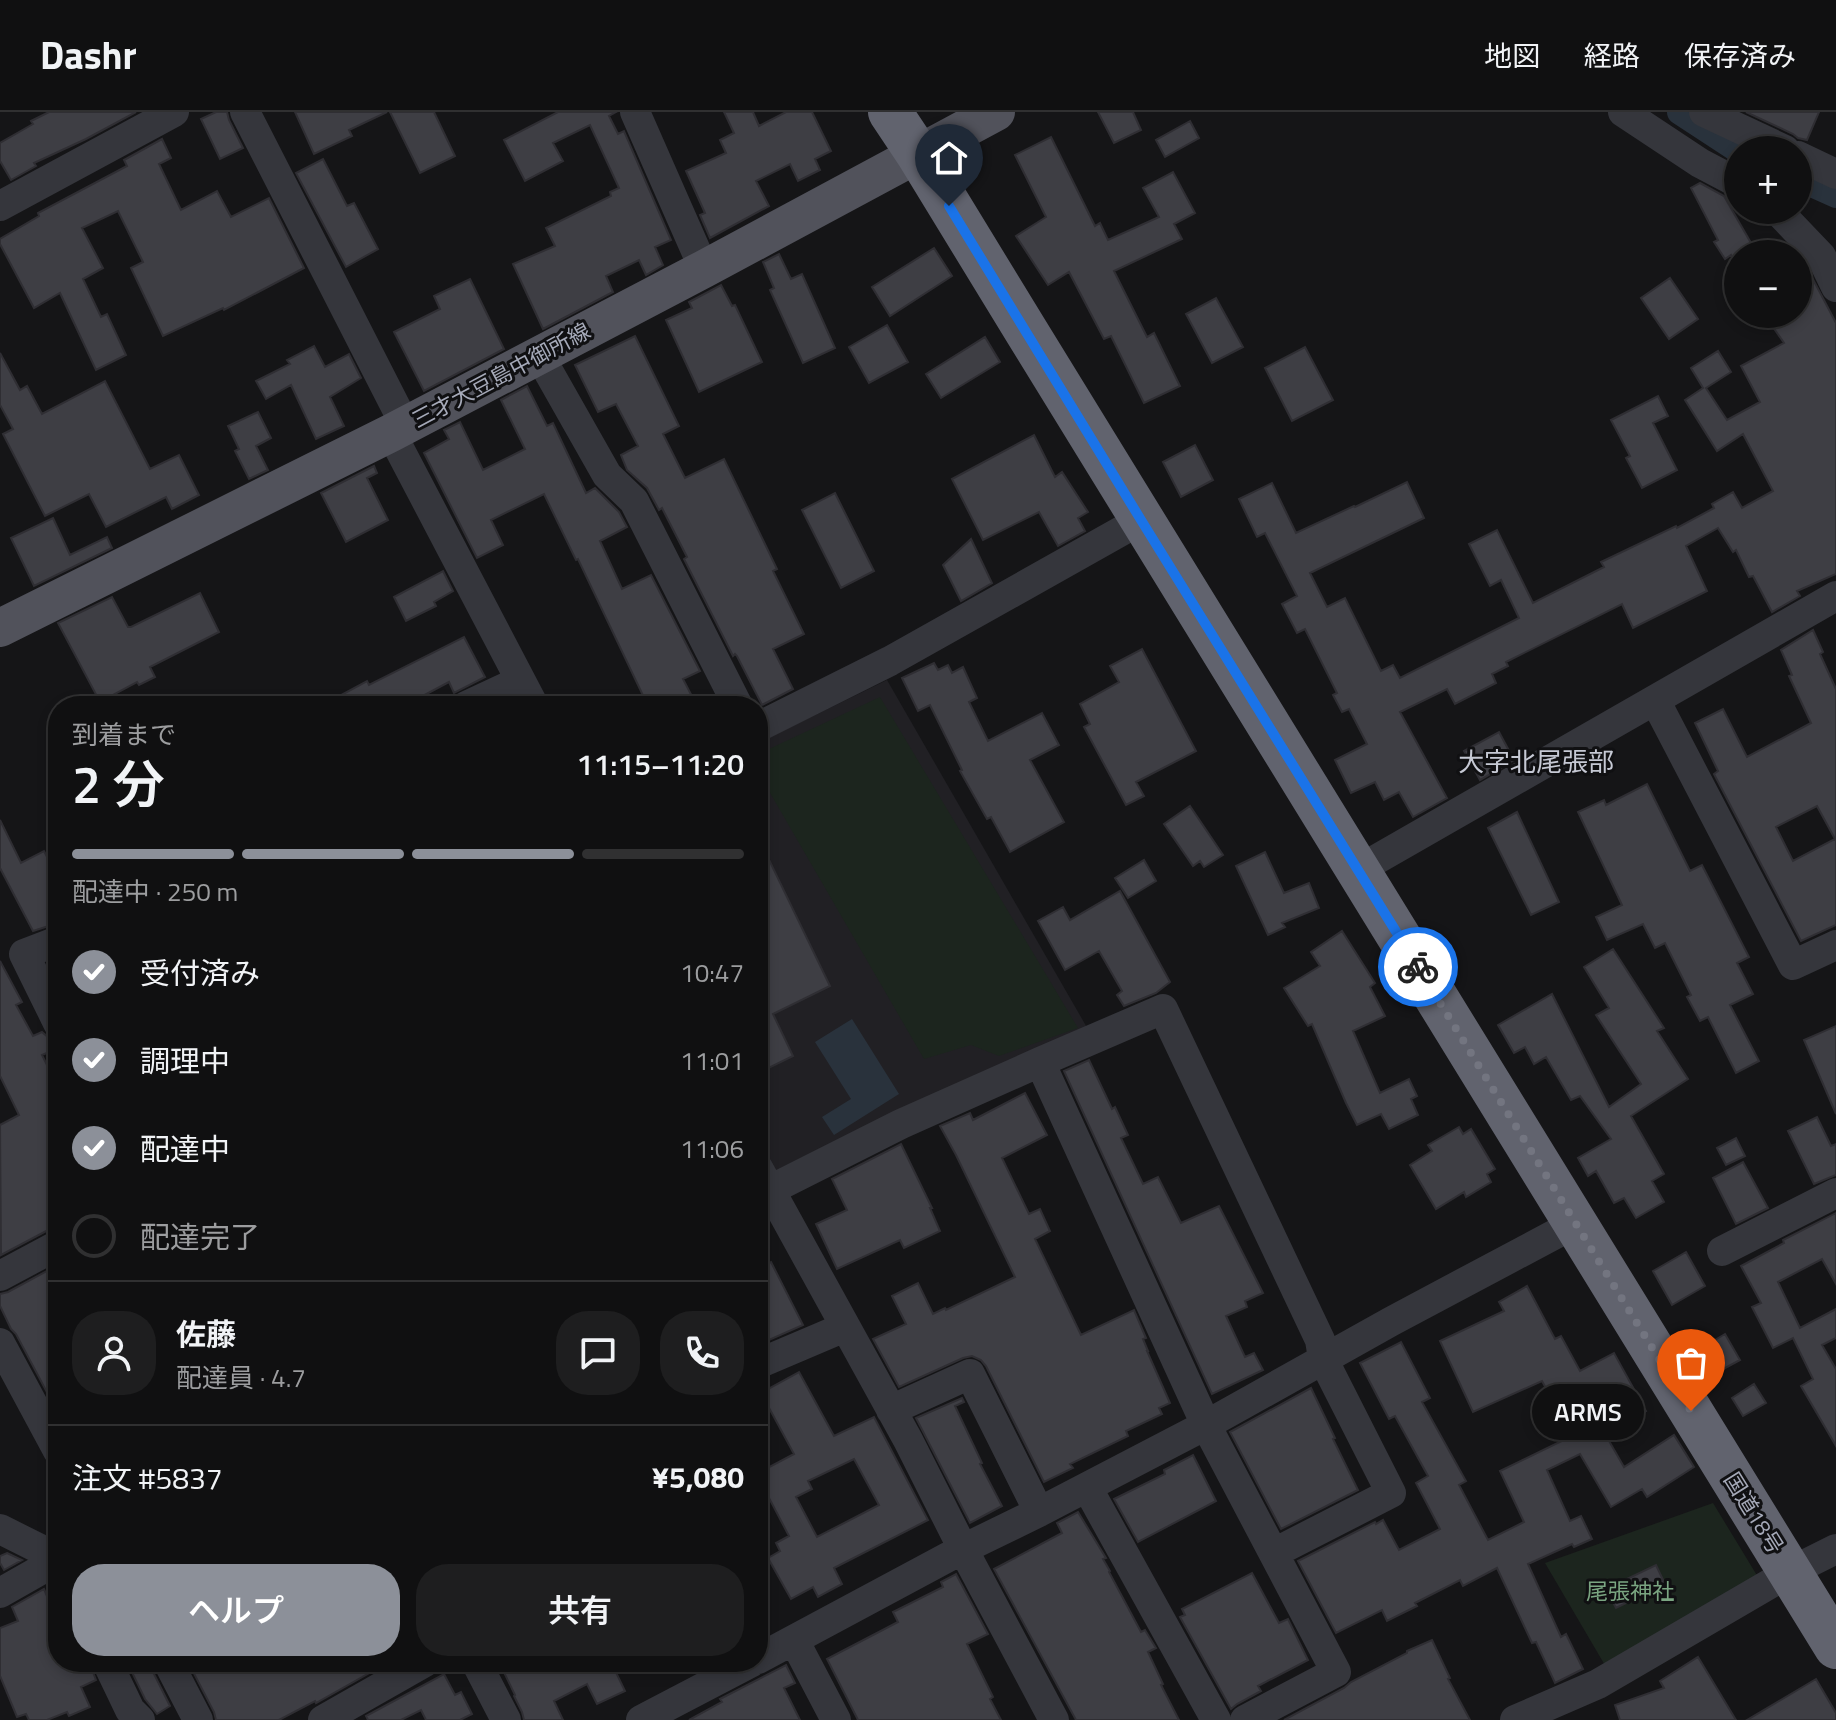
<!DOCTYPE html>
<html lang="ja">
<head>
<meta charset="utf-8">
<style>
	:root { --surface:#101011; --page:#1e1e1f; --text:#f1f3f6; --muted:#9c9d9f; --line:#303031; --accent:#8c9099 }
	body { margin:0; font-family:"Titillium Web","Noto Sans JP",sans-serif; background:var(--page); color:var(--text); height:100vh; display:flex; flex-direction:column; font-size:30px; white-space:nowrap }
	* { box-sizing:border-box; margin:0 }
	p { font-size:26px; color:var(--muted) }
	.icon { flex:none; width:44px; height:44px; fill:none; stroke:currentColor; stroke-width:2; stroke-linecap:round; stroke-linejoin:round }
	.map { position:relative; flex:1; overflow:hidden }
	.sheet { position:absolute; left:48px; top:584px; width:720px; height:976px; display:flex; flex-direction:column; background:var(--surface); border-radius:32px; box-shadow:0 4px 12px #0003,0 0 0 2px var(--line) }
	.sheet>* { flex:none }
	.controls { position:absolute; left:1724px; top:24px; display:grid; gap:16px }
	.controls a { display:grid; place-items:center; width:88px; height:88px; border-radius:50%; background:var(--surface); box-shadow:0 4px 12px #0003,0 0 0 2px var(--line); font-size:40px }
	.pin { position:absolute; display:grid; place-items:center; width:68px; height:68px; color:#fff; margin:-82px -34px; border-radius:50% 50% 50% 0; rotate:-45deg; box-shadow:0 0 8px #0007 }
	.pin .icon { rotate:45deg }
	.courier { position:absolute; display:grid; place-items:center; width:80px; height:80px; margin:-40px; border:6px solid #1a73e8; border-radius:50%; background:#fff; color:#222; box-shadow:0 2px 10px #0007 }
	.bubble { position:absolute; height:56px; border-radius:28px; background:var(--surface); box-shadow:0 4px 12px #0003,0 0 0 2px var(--line); font-size:26px; font-weight:600; line-height:56px; text-align:center }
	.summary em { font-style:normal; font-weight:600 }
	.summary div { display:flex; flex-direction:column-reverse }
	.summary { display:flex; align-items:center; justify-content:space-between; height:136px; padding:0 24px }
	h1 { font-size:52px; font-weight:600; line-height:60px }
	.bar { display:grid; grid-template-columns:repeat(4,1fr); gap:12px 8px; align-content:center; height:96px; padding:0 24px }
	.bar i { height:10px; border-radius:6px; background:var(--line) }
	.bar .selected { background:var(--accent) }
	.bar p { grid-column:span 4 }
	.line { display:flex; align-items:center; gap:20px; padding:0 24px; border-top:2px solid var(--line) }
	.line div { flex:1 }
	.round { display:grid; place-items:center; flex:none; width:84px; height:84px; border-radius:32px; background:var(--page) }
	ol { padding:0 24px; list-style:none }
	li { display:flex; align-items:center; gap:24px; height:88px }
	li p { margin-inline-start:auto }
	li .icon { padding:8px; border-radius:50%; background:var(--accent); color:#fff; stroke-width:4 }
	li:last-child { color:var(--muted) }
	li i { width:44px; height:44px; border:4px solid var(--line); border-radius:50% }
	.cta { display:flex; gap:16px; margin-top:auto; padding:16px 24px }
	.cta a { flex:1; height:92px; border-radius:32px; background:var(--accent); color:#fff; font-size:32px; font-weight:600; line-height:92px; text-align:center }
	.cta a+a { background:var(--page); color:var(--text) }
	header { display:flex; align-items:center; gap:48px; box-sizing:border-box; height:112px; padding:0 40px; background:var(--surface); border-bottom:2px solid var(--line) }
	header strong { font-size:38px }
	nav { display:flex; gap:44px; margin-inline-start:auto; font-size:28px }
	.map>svg:first-child { display:block }
</style>
</head>
<body>
<header>
<strong>Dashr</strong>
<nav><a>地図</a><a>経路</a><a>保存済み</a></nav>
</header>
<div class="map">
<svg width="1836" height="1608" viewBox="0 0 1836 1608">
	<rect width="100%" height="100%" fill="#151517"/>
	<path fill="#212024" d="M887,568L1089,919L773,1063L758,1035V631Z"/>
	<path fill="#1c251e" d="M880,585L1078,916L999,944L971,933L924,947L758,660V642Z
		M1713,1391L1761,1470L1606,1555L1545,1451Z"/>
	<path fill="#29323c" d="M852,907L899,982L834,1023L822,1005L851,987L815,930Z"/>
	<g fill="none" stroke-linecap="round" stroke-linejoin="round">
		<path stroke="#29323c" stroke-width="26" d="M1680,0L1738,38
			M1798,66L1836,83"/>
	</g>
	<path fill="#3e3e44" stroke="#2f2e33" stroke-width="2" fill-rule="evenodd" d="M49,0H136L86,27L34,51L36,54L11,68L0,49V31L33,12L31,9Z
		M216,0H227L229,8L243,36L220,47L201,7Z
		M295,0H387L349,18L352,24L314,42Z
		M390,0H434L455,44L420,61Z
		M558,0H616L609,4L618,22L624,19L671,128L655,135L663,153L646,163L639,148L606,164L613,180L543,217L513,152L555,134L546,116L611,84L610,80L619,76L590,13L553,31L563,49L525,69L504,28Z
		M724,0H753L759,14L786,0H812L831,39L815,47L820,58L798,69L790,52L756,69L769,94L710,126L700,103L705,101L686,59L726,41L720,28L734,21Z
		M1098,0H1133L1141,18L1114,31Z
		M1746,0H1819L1807,28L1798,26L1793,22Z
		M1190,9L1199,26L1165,45L1156,28Z
		M1051,25L1095,114L1100,111L1108,128L1159,105L1143,76L1173,60L1195,101L1174,112L1182,127L1114,159L1147,225L1154,221L1180,274L1144,291L1111,224L1104,227L1069,160L1048,173L1016,124L1046,105L1015,43Z
		M162,27L171,46L159,52L181,98L217,79L231,105L269,86L304,156L224,198L223,196L163,224L131,156L143,150L118,99L82,116L103,156L83,167L101,205L107,202L126,243L96,258L60,181L34,196L0,132V127L39,104L38,101L127,54L124,48Z
		M323,47L347,94L354,91L378,137L346,155L296,61Z
		M1700,71L1724,84L1755,138L1748,142H1738V149L1735,150L1731,143L1725,147L1714,130L1718,128L1691,76Z
		M934,136L952,164L890,204L872,175Z
		M779,142L791,167L802,162L835,236L803,251L770,178L774,176L763,150Z
		M1798,146L1806,154L1836,211V462L1797,479L1800,484L1772,500L1753,464L1749,465L1736,438L1733,440L1718,416L1686,434L1707,479L1633,516L1622,492L1506,550L1508,554L1492,562L1496,571L1455,592L1447,577L1400,600L1447,686L1413,705L1399,680L1384,688L1375,670L1351,681L1335,648L1367,632L1349,597L1342,600L1333,583L1337,581L1305,517L1297,521L1282,492L1297,484L1265,421L1257,425L1239,387L1272,371L1296,421L1354,394L1355,395L1407,370L1424,406L1310,461L1327,495L1345,486L1381,559L1393,553L1400,566L1519,506L1501,468L1490,474L1469,432L1497,418L1533,491L1604,455L1601,450L1676,414L1677,416L1714,396L1712,392L1733,380L1742,396L1773,379L1743,322L1717,339L1685,288L1703,276L1691,256L1718,239L1731,260L1706,276L1727,308L1760,290L1741,254L1784,231L1764,202H1798Z
		M1670,166L1698,207L1669,227L1641,186Z
		M470,167L504,237L424,279L394,220L440,197L434,184Z
		M721,173L732,194L735,193L762,250L699,280L666,208L692,196L689,190Z
		M1216,186L1243,235L1212,251L1186,202Z
		M887,213L908,250L869,271L849,235Z
		M635,224L679,314L663,322L685,366L724,347L777,457L773,459L804,522L773,537L793,577L762,593L737,544L735,542L733,544L684,447L687,445L662,396L659,398L647,376L627,358L621,343L638,334L616,292L598,300L575,253Z
		M985,225L1000,250L941,286L926,262Z
		M314,234L325,255L349,242L361,266L330,285L344,314L316,327L291,273L266,287L256,269L290,252L287,248Z
		M1305,235L1333,288L1292,309L1265,256Z
		M0,241L20,278L27,274L42,302L105,269L150,357L179,343L199,383L172,397L166,385L106,415L89,382L45,404L3,322L13,317L0,293Z
		M527,274L547,314L553,311L586,381L595,376L619,400L627,415L600,429L622,477L651,463L700,559L683,567L697,594H648L578,447L576,448L544,382L491,408L503,433L477,446L424,341L449,327L444,318L460,310L483,358L525,337L501,288Z
		M1658,284L1668,304L1653,311L1677,358L1642,376L1626,346L1630,344L1611,308Z
		M258,300L271,326L256,334L268,358L249,367L235,339L239,337L228,314Z
		M1034,323L1055,365L1062,360L1088,400L1078,406L1085,419L1058,434L1039,400L983,428L952,367Z
		M1195,333L1213,368L1181,385L1163,350Z
		M374,354L377,361L367,366L388,408L346,430L321,381Z
		M835,381L874,459L841,476L802,398Z
		M53,406L70,443L107,425L112,436L34,474L11,426Z
		M971,427L992,471L961,489L943,453Z
		M443,459L453,479L434,490L436,494L406,509L394,485Z
		M200,481L219,520L150,555L155,565L139,573L137,570L100,590L58,511L112,485L128,515H131Z
		M1813,518L1823,540L1820,542L1836,577V813L1801,829L1714,662L1718,659L1695,611L1723,597L1747,645L1811,611L1789,564L1792,563L1781,538ZM1817,694L1835,727L1793,749L1776,715Z
		M464,525L485,565L454,581L449,570L404,594H321L367,569L369,573Z
		M1142,537L1196,639L1136,670L1144,684L1126,693L1084,615L1090,612L1080,592L1119,570L1110,554Z
		M934,551L938,558L948,553L952,561L963,555L977,586L969,590L988,629L1042,601L1059,633L1030,648L1064,710L1010,740L991,705L987,707L960,659L962,658L930,593L918,599L902,566Z
		M1499,620L1514,648L1480,668L1464,639Z
		M1647,672L1690,759L1702,753L1749,845L1737,851L1753,882L1730,893L1759,949L1736,961L1708,905L1700,909L1687,885L1691,883L1665,831L1655,836L1643,812L1607,828L1596,805L1622,793L1578,700L1604,688L1606,693Z
		M1190,694L1223,743L1204,755L1200,749L1193,754L1164,712Z
		M1517,700L1559,790L1531,803L1488,716Z
		M0,708L21,751L44,739L58,766V811L33,819L0,756Z
		M758,725L830,874L773,902L793,944L758,961Z
		M1265,740L1284,781L1309,771L1319,796L1282,811L1285,815L1268,823L1236,754Z
		M1144,748L1156,769L1128,786L1115,766Z
		M1120,779L1170,870L1156,881L1124,894L1117,883L1122,879L1099,839L1065,858L1038,809L1063,795L1070,808Z
		M1342,819L1375,871L1370,875L1385,904L1353,919L1380,981L1409,967L1417,984L1411,987L1418,1003L1389,1017L1381,1002L1357,1013L1346,991L1312,912L1308,914L1284,876L1320,854L1311,840Z
		M1613,837L1664,916L1657,919L1688,967L1631,1004L1664,1062L1652,1069L1664,1090L1636,1106L1624,1086L1614,1091L1596,1059L1588,1064L1578,1046L1611,1027L1580,984L1571,988L1546,945L1534,952L1525,935L1514,941L1498,913L1552,882L1609,995L1641,972L1596,903L1609,896L1584,855Z
		M0,849L22,890L16,893L33,924L42,920L49,926L58,929V936L42,943L58,975V1115L50,1117L1,1143L0,1013L19,1003L0,964Z
		M1836,914V1002L1804,928Z
		M1089,948L1112,997L1115,995L1128,1023L1121,1026L1143,1072L1158,1065L1181,1111L1219,1094L1263,1181L1245,1189L1247,1195L1226,1204L1245,1245L1254,1241L1263,1258L1212,1282L1064,959Z
		M1025,981L1047,1023L1002,1046L1029,1102L1040,1097L1050,1119L1035,1127L1081,1223L1134,1198L1146,1226L1143,1227L1148,1239H1147L1170,1291L1159,1296L1162,1302L1126,1319L1128,1324L1070,1352L1073,1356L1044,1370L986,1254L981,1248L972,1244L963,1246L899,1275L873,1227L906,1212L892,1184L918,1171L933,1202L945,1196L946,1198L1015,1165L956,1043L940,1014L970,1001L973,1008Z
		M1817,1005L1831,1034L1836,1032V1063L1814,1072L1788,1019Z
		M1459,1015L1463,1022L1471,1017L1495,1057L1487,1062L1491,1070L1466,1085L1464,1080L1436,1097L1410,1053L1432,1039L1428,1033Z
		M1736,1026L1745,1044L1726,1053L1717,1036Z
		M901,1032L932,1096H930L940,1119L904,1136L900,1128L837,1157L816,1112L847,1098L832,1067Z
		M1743,1050L1768,1096L1736,1112L1713,1066Z
		M1836,1101V1172L1822,1147L1778,1170L1800,1216L1836,1197V1226L1822,1233L1836,1257V1334L1801,1274L1813,1267L1793,1226L1773,1236L1752,1195L1761,1191L1741,1154L1784,1131L1783,1128Z
		M1686,1140L1705,1174L1672,1193L1653,1159Z
		M771,1150L803,1213L769,1228L758,1206V1157Z
		M58,1153V1301L16,1222L11,1217L0,1194V1182L8,1180Z
		M1527,1174L1555,1227L1561,1224L1580,1259L1614,1241L1646,1299L1605,1322L1624,1355L1674,1323L1694,1355L1647,1385L1642,1377L1611,1395L1580,1342L1547,1358L1570,1409L1581,1404L1592,1427L1574,1435L1572,1432L1528,1452L1561,1525L1566,1522L1583,1557L1555,1571L1536,1530L1532,1531L1497,1456L1463,1474L1460,1468L1415,1491L1417,1494L1387,1509L1382,1498L1336,1521L1298,1449L1375,1410L1376,1412L1383,1408L1399,1438L1440,1417L1416,1371L1428,1364L1395,1304L1389,1307L1360,1251L1401,1230L1430,1286L1422,1290L1466,1369L1459,1373L1488,1428L1524,1410L1500,1359L1572,1324L1542,1269L1473,1300L1440,1229L1504,1199L1499,1190Z
		M1725,1222L1740,1248L1718,1260L1703,1235Z
		M799,1260L834,1324L874,1305L928,1408L834,1456L842,1472L818,1485L813,1475L791,1487L768,1446L780,1439L776,1431L789,1424L758,1365V1361L794,1342L761,1281ZM854,1347L879,1393L817,1425L796,1385L812,1377L808,1369Z
		M1754,1272L1766,1291L1743,1304L1732,1286Z
		M1311,1276L1335,1326L1333,1327L1358,1378L1281,1417L1230,1320Z
		M962,1286L964,1290L955,1294L982,1351L980,1352L1002,1394L970,1411L916,1306Z
		M1193,1343L1216,1389L1138,1430L1114,1387L1165,1362L1164,1358Z
		M1078,1400L1106,1446L1103,1447L1110,1459L1109,1460L1141,1520L1145,1518L1156,1536L1148,1540L1163,1572L1161,1573L1179,1608H1076L994,1457L1062,1421L1057,1411Z
		M7,1441L22,1448L4,1458L0,1451V1444Z
		M1656,1453L1665,1472L1616,1496L1606,1477Z
		M1252,1461L1279,1511L1288,1507L1308,1548L1258,1574L1261,1579L1237,1592L1231,1597L1180,1505L1185,1503L1182,1497Z
		M956,1462L988,1522L967,1532L993,1585L990,1587L1001,1608H858L827,1547L898,1510L893,1500L943,1475L941,1470Z
		M44,1477L58,1511V1550H89L96,1568L81,1575L90,1595L69,1604L67,1600L47,1608H29L26,1602L17,1605L0,1564V1516L18,1509L12,1495Z
		M1432,1528L1450,1566L1448,1567L1470,1608H1284L1344,1576L1351,1570L1407,1541V1539Z
		M1698,1545L1736,1608H1620L1615,1593L1664,1576L1660,1569Z
		M127,1550H150L152,1558L170,1594L157,1602L145,1587Z
		M188,1550H386L387,1551L316,1591L315,1589L279,1608H216L214,1600Z
		M499,1550H611L625,1579L597,1592L587,1572L554,1589L563,1608H524L522,1600L514,1584L515,1583Z
		M786,1553L795,1571L784,1576L800,1608H689L722,1590L720,1587Z
		M444,1562L455,1583L461,1580L472,1602L460,1608H426L421,1598L401,1608H368L366,1604Z
		M1816,1567L1836,1601V1608H1747Z"/>
	<g fill="none" stroke-linecap="round" stroke-linejoin="round">
		<path stroke="#35363c" stroke-width="30" d="M245,0L405,313
			M635,0L704,157
			M1623,0L1700,51L1738,71
			M1704,0L1785,38
			M1798,44L1836,62
			M0,94L174,0
			M1777,98L1821,144L1836,175
			M539,243L607,363L634,389L738,594
			M391,321L534,594
			M1655,588L1793,853L1836,833
			M466,594L520,569
			M758,615L890,549L1141,408
			M1358,758L1836,484
			M58,829L24,842L58,911
			M1040,950L1206,1313L1336,1560L1245,1608
			M758,1056L908,1328L963,1437L1054,1608
			M770,1078L901,1012L1040,950L1163,897L1320,1228L1323,1247L1391,1381L1274,1441
			M1722,1139L1836,1081
			M0,1164L58,1133
			M0,1231L58,1339
			M758,1252L845,1215
			M891,1298L970,1262L1039,1400
			M1087,1375L1216,1608
			M0,1417L58,1446
			M0,1481L58,1448
			M794,1528L836,1608
			M758,1547L963,1437L1039,1400L1206,1313L1392,1209L1576,1111
			M107,1550L130,1598L140,1608
			M168,1550L198,1608
			M476,1550L506,1608
			M323,1608L425,1550
			M641,1608L752,1550
			M1515,1608L1598,1572L1790,1460L1836,1437"/>
		<path stroke="#51525b" stroke-width="38" d="M0,516L391,321L704,157L996,0"/>
		<path stroke="#61636e" stroke-width="44" d="M890,0L918,42C1222,541 1531,1037 1836,1535"/>
	</g>
	<g fill="none" stroke-linecap="round" stroke-linejoin="round">
		<path stroke="#737580" stroke-width="8" stroke-dasharray="0 14.4" d="M1418,855L1691,1299"/>
		<path stroke="#1a73e8" stroke-width="10" d="M949,94L1141,408L1418,855"/>
	</g>
	<g text-anchor="middle" stroke-width="6" stroke-linejoin="round" paint-order="stroke">
		<g font-size="22" fill="#a5a9b8" stroke="#101012">
			<text transform="translate(501 263) rotate(-28)" y="8">三才大豆島中御所線</text>
			<text transform="translate(1754 1401) rotate(58)" y="8">国道18号</text>
		</g>
		<g font-size="22" fill="#7aa581" stroke="#101012">
			<text x="1630" y="1487">尾張神社</text>
		</g>
		<g font-size="26" fill="#c6c9d4" stroke="#101012">
			<text x="1536" y="659">大字北尾張部</text>
		</g>
	</g>
</svg>
<div class="controls">
<a>+</a>
<a>−</a>
</div>
<div class="pin" style="left:1691px;top:1299px;background:#ea580c"><svg class="icon" aria-label="bag" viewBox="0 0 24 24"><path d="M5 8h14l-1 12H6zM9 8a3 3 0 0 1 6 0"/></svg></div>
<div class="pin" style="left:949px;top:94px;background:#1f2937"><svg class="icon" aria-label="home" viewBox="0 0 24 24"><path d="M3 11l9-7 9 7M6 9v11h12V9"/></svg></div>
<div class="courier" style="left:1418px;top:855px"><svg class="icon" aria-label="bike" viewBox="0 0 24 24"><circle cx="6" cy="16" r="4"/><circle cx="18" cy="16" r="4"/><path d="M6 16l4-8h5l3 8M10 8l3 8H6M13 5h3"/></svg></div>
<div class="bubble" style="left:1532px;top:1272px;width:112px">ARMS</div>
<section class="sheet">
<div class="summary"><div><h1>2 分</h1><p>到着まで</p></div><em>11:15–11:20</em></div>
<div class="bar"><i class="selected"></i><i class="selected"></i><i class="selected"></i><i></i><p>配達中 · 250 m</p></div>
<ol>
<li><svg class="icon" aria-label="check" viewBox="0 0 24 24"><path d="M5 12l5 5 9-10"/></svg>受付済み<p>10:47</p></li>
<li><svg class="icon" aria-label="check" viewBox="0 0 24 24"><path d="M5 12l5 5 9-10"/></svg>調理中<p>11:01</p></li>
<li><svg class="icon" aria-label="check" viewBox="0 0 24 24"><path d="M5 12l5 5 9-10"/></svg>配達中<p>11:06</p></li>
<li><i></i>配達完了</li>
</ol>
<div class="line" style="height:144px"><a class="round"><svg class="icon" aria-label="person" viewBox="0 0 24 24"><circle cx="12" cy="8" r="4"/><path d="M4 21q1-7 8-7t8 7"/></svg></a><div><b>佐藤</b><p>配達員 · 4.7</p></div><a class="round"><svg class="icon" aria-label="chat" viewBox="0 0 24 24"><path d="M4 5h16v11H9l-5 4z"/></svg></a><a class="round"><svg class="icon" aria-label="phone" viewBox="0 0 24 24"><path d="M5 4h4l2 5-3 2q2 4 5 5l2-3 5 2v4C11 20 4 13 5 4z"/></svg></a></div>
<div class="line" style="height:104px"><div>注文 #5837</div><b>¥5,080</b></div>
<div class="cta"><a>ヘルプ</a><a>共有</a></div>
</section>
</div>
</body>
</html>
